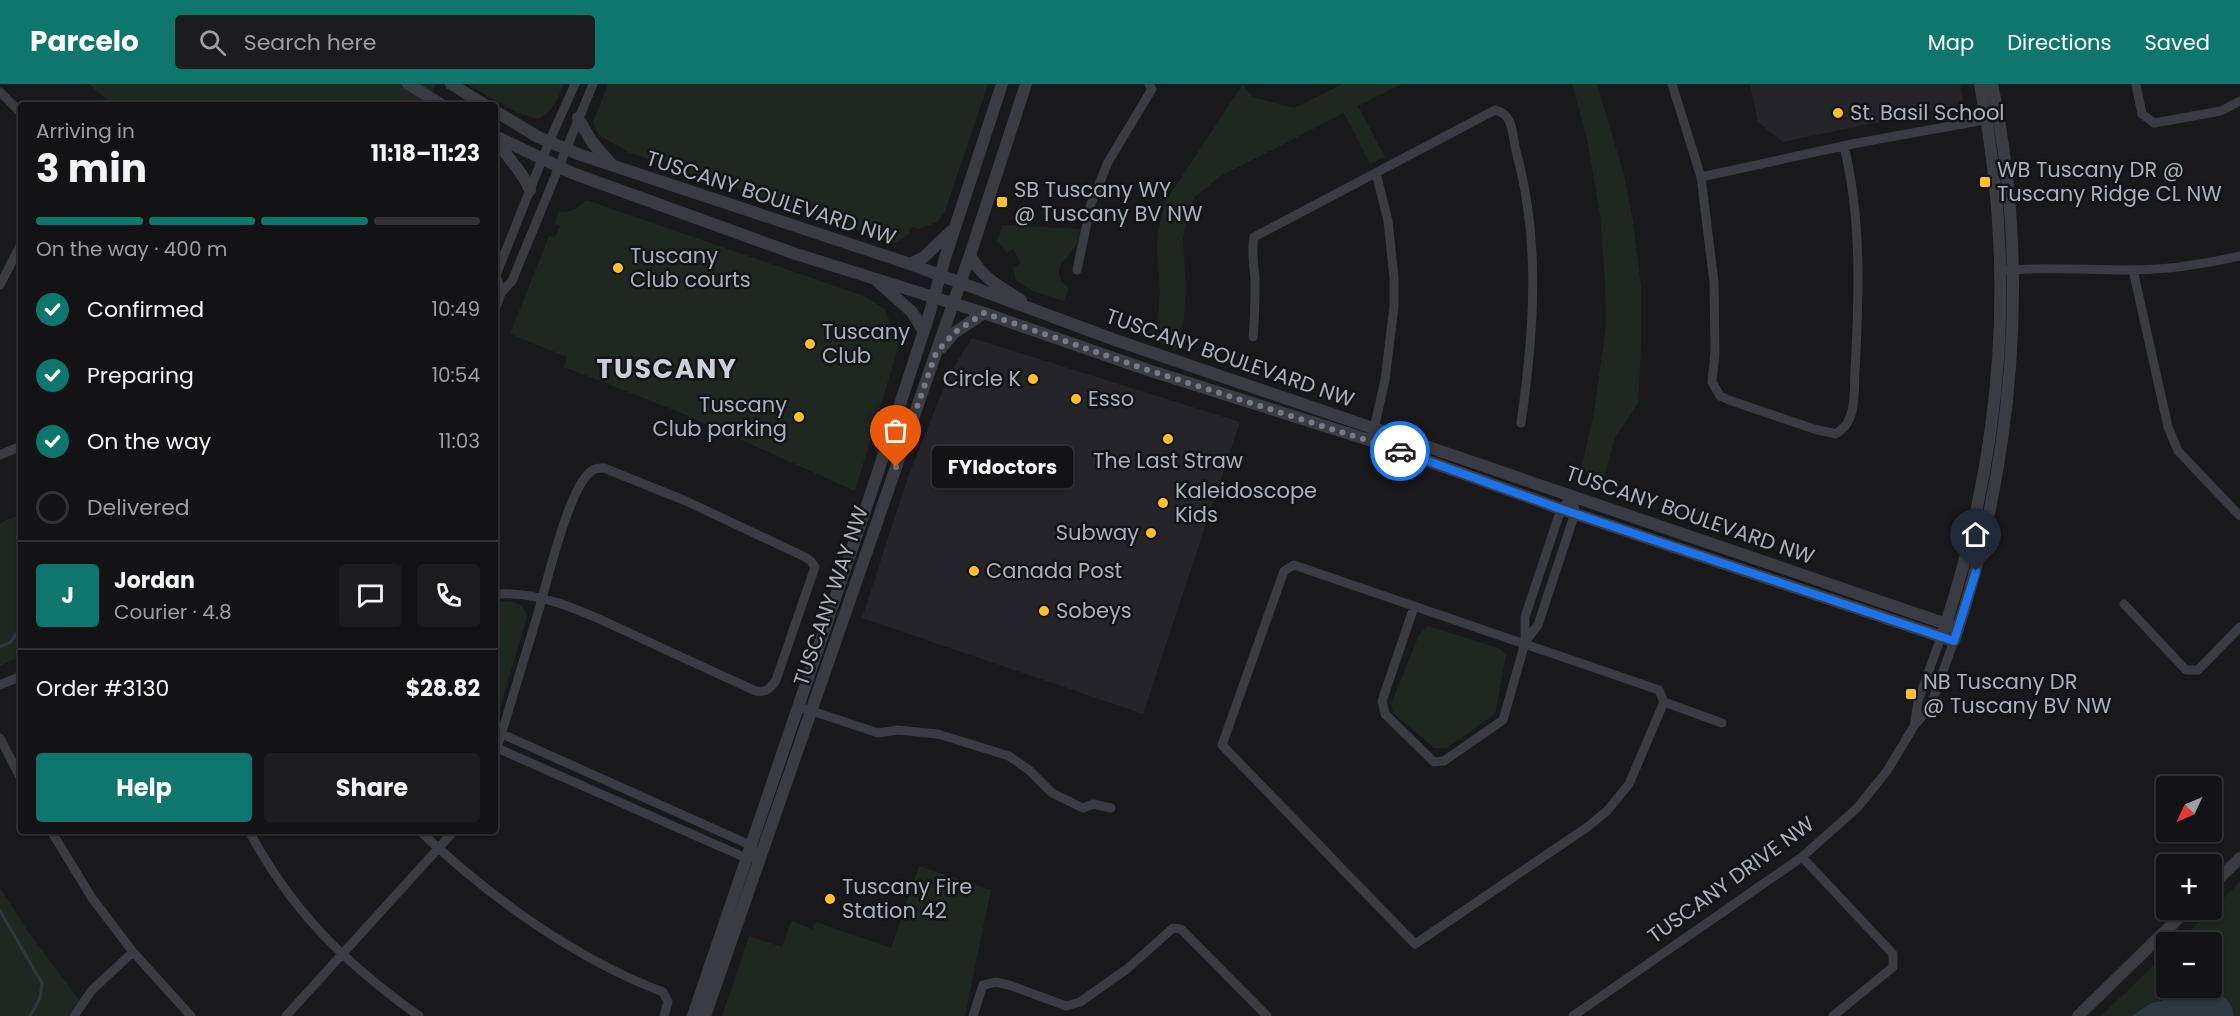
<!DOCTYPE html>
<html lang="en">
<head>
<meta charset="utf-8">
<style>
	:root { --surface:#131315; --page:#1c1c1e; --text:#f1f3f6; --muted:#9d9ea0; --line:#323234; --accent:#0f766e }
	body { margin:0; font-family:Poppins,sans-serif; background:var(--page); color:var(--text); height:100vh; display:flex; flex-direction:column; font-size:22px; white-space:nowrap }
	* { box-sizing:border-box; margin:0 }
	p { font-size:20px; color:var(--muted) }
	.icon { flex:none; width:33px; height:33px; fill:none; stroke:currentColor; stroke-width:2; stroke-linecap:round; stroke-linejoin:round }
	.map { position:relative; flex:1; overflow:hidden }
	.drawer { position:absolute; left:18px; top:18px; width:480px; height:732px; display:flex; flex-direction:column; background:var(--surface); border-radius:6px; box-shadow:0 2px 4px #0004,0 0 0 2px var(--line) }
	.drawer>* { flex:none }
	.needle { width:39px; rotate:226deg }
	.tools { position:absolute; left:2156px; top:692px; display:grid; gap:12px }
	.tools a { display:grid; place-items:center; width:66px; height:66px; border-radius:6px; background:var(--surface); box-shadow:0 2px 4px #0004,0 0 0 2px var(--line); font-size:30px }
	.pin { position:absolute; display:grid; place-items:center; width:51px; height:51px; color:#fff; margin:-62px -26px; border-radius:50% 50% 50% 0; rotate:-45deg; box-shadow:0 0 6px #0007 }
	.pin .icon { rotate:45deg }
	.courier { position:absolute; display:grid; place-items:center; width:60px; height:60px; margin:-30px; border:4px solid #1a73e8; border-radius:50%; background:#fff; color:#222; box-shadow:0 2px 8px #0007 }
	.bubble { position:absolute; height:42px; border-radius:6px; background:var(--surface); box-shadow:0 2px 4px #0004,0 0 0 2px var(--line); font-size:20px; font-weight:700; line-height:42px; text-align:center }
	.summary em { font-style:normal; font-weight:700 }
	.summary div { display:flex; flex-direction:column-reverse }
	.summary { display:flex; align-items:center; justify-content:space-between; height:102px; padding:0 18px }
	h1 { font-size:39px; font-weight:700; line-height:45px }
	.bar { display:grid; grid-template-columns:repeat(4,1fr); gap:9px 6px; align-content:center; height:72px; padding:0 18px }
	.bar i { height:8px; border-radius:4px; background:var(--line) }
	.bar .selected { background:var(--accent) }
	.bar p { grid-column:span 4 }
	.line { display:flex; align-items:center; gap:15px; padding:0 18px; border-top:2px solid var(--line) }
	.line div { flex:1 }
	.round { display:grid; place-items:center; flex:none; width:63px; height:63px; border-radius:6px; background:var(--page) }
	ol { padding:0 18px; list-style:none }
	li { display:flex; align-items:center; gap:18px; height:66px }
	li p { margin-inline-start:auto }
	li .icon { padding:6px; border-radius:50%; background:var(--accent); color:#fff; stroke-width:4 }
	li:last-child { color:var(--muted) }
	li i { width:33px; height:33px; border:3px solid var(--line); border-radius:50% }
	.button { display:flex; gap:12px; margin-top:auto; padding:12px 18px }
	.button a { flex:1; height:69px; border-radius:6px; background:var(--accent); color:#fff; font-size:24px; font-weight:700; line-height:69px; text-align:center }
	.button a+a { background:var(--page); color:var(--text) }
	header { display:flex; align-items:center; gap:36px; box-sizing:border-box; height:84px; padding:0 30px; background:var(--accent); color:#fff }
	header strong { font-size:28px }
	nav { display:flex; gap:33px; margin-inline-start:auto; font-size:21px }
	.search { width:420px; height:54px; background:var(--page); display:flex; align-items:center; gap:15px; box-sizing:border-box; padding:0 21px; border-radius:6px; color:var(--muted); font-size:22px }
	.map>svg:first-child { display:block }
</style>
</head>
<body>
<header>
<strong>Parcelo</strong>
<div class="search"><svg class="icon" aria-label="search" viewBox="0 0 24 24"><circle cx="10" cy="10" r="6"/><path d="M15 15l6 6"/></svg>Search here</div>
<nav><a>Map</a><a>Directions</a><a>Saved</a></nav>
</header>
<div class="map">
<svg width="2240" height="932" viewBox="0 0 2240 932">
	<rect width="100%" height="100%" fill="#19191c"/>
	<path fill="#252529" d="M1750,0H1960L1963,14L1960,21L1783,58L1758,38Z
		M972,254L1240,338L1143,630L862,534L909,390L950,289Z"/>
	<path fill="#1e2720" d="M89,0H436L427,21H113Z
		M467,0H564C557,16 554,26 538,35L518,29Z
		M608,0H988L945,127L938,138L919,145L913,143L909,146V150L895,159L628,68L599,51L593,38Z
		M1243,0L1252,13L1294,24L1343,0H1402L1358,22L1385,73L1370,80L1344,29L1219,93L1195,113L1189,129L1183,154L1186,204L1184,233L1177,266L1144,252L1158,239L1160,205L1157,167L1158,147L1165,118Z
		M1572,0H1597L1624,91L1633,137L1641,202V264L1638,319L1615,354L1604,393L1581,386L1594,328L1606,242L1605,197L1600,130L1587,55Z
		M586,116L861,211L885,225L891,241L901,254L855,407L679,328L564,283L567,273L510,250L549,152L555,153L560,142L554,139L559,127C571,130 578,124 586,116Z
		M1003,141L1080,145C1079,152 1078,159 1074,164C1063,180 1049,186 1069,205L1064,217L1033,207L1016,197L1013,183L1021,179L1013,165L1007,169L997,156Z
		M21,431V572L0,582V440L6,436Z
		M495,518C510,517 523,516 527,533L495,641Z
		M1428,542L1501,565L1506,571L1495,630L1447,664H1434L1393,629L1391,620L1419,551Z
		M919,782L991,806L965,932H722L749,852L782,863L791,837L813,845L816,838L891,864Z
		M2240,798V932H2101L2166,870V903H2211V858H2178Z
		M0,804L27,846L79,916L68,932H0Z"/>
	<path fill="#2d3841" d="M2200,906C2217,907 2232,913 2234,932H2132L2151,919L2162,917L2177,908Z"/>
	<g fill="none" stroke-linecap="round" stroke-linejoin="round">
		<path stroke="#2d3841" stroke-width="3" d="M0,563L11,558L16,550L21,548
			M0,827L42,899L40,914L30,932"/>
		<path stroke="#3b3c43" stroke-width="9" d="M1672,0L1701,93
			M2136,0L2142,30L2154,39L2221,27L2240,17
			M0,8L21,29
			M1844,62C1862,136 1859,212 1855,287C1854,303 1856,327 1846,341C1844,344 1839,347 1836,350L1814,345L1729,316L1720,312L1712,298L1715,268L1714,198L1701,93L1857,59L1990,35
			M1077,186L1091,120L1108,78L1152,5L1149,0
			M2006,186C2047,183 2089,186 2130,186C2166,186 2205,180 2240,172
			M2133,186L2168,343L2178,367L2240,432
			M0,201L21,160
			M501,209L496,191L549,58L575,0
			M495,226L501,209L512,197L593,0
			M1253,253C1255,234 1255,215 1255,195C1254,180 1251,167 1254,153L1495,26C1514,30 1512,51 1516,67C1541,157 1534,248 1521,339
			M1373,349L1385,296L1394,222V194L1388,137L1376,89
			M0,371L21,362
			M1294,481L1659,606L1664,618L1629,700L1607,727L1586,744L1415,860L1222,661L1284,487Z
			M495,510C548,506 600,536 647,557C683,574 719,590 756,607C766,609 771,604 776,596L815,483L811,477L805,473L686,417L604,384C599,384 595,384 590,388C568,407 547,498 538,529L495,671
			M2124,520L2186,586H2198L2240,543
			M1414,523L1382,617L1385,630L1434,678L1444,677L1503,636L1525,559V533L1561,425L1573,412
			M1525,558L1538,541L1575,429L1573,412
			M0,601L21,592
			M1664,618L1722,639
			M806,625L878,649L898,646L938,650L1009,672L1029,686L1052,709L1083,724L1093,720L1111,724
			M1914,642L1918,617L1941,553
			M502,650L750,761L754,766
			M0,654L21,695
			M497,664L746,774L760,772
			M51,747L92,814L133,868L191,932
			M249,747C292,828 345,879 419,932
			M420,747C487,811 575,875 663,908L668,918L664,932
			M1802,773L1893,870V883L1833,932
			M74,932L92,906L133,868
			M286,932L454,747
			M973,932L983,901L996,898L1009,901L1066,922L1080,918L1127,885L1173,844L1181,845L1267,932
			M1573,932L1802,773L1857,724L1887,687L1914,642L1930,623L1954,557"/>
		<path stroke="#3b3c43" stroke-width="12" d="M408,0L442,21
			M451,0L485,21
			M495,27L538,53L578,70L910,180L1118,257L1958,544
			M578,34L592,58L612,81
			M495,52L572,89L793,169L984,229L1148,286L1372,357L1561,425L1954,557C2014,379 2031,185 1992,0
			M495,52C504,72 522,85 530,106
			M970,171C981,193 1000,203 1021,216
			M910,180L924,173L951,147
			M878,198L912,228L923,246
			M941,264L954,249L984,229
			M1944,546C2003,365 2017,188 1980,0
			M2211,802L2240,774
			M693,932L876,394L930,228L945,174L1002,0
			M705,932L970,171L1026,0
			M2078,932L2188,825"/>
	</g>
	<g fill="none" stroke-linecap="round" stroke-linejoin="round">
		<path stroke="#777a84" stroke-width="6" stroke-dasharray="0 10.8" d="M896,383L936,269L954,249L984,229L1148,286L1400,367"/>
		<path stroke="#1a73e8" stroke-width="8" d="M1400,367L1561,425L1954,557L1976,487"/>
	</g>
	<g fill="#ffbf2d" stroke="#141417" stroke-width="2">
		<circle cx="1838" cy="29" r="6"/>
		<rect x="1979" y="92" width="12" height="12" rx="3"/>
		<rect x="996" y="112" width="12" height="12" rx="3"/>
		<circle cx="618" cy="184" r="6"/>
		<circle cx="810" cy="260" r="6"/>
		<circle cx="1033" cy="295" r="6"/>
		<circle cx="1076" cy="315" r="6"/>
		<circle cx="799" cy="333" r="6"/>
		<circle cx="1168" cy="355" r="6"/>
		<circle cx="1163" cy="419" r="6"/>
		<circle cx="1151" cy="449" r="6"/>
		<circle cx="974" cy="487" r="6"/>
		<circle cx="1044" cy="527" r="6"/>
		<rect x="1905" y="604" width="12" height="12" rx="3"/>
		<circle cx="830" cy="815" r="6"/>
	</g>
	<g text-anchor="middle" stroke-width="5" stroke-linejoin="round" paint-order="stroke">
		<g font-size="21" fill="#aaafbc" stroke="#141417" text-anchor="start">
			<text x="1850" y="36">St. Basil School</text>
			<text x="1997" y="93">WB Tuscany DR @<tspan x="1997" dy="24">Tuscany Ridge CL NW</tspan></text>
			<text x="1014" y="113">SB Tuscany WY<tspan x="1014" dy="24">@ Tuscany BV NW</tspan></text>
			<text x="630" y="179">Tuscany<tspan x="630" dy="24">Club courts</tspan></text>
			<text x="822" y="255">Tuscany<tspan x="822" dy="24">Club</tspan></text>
			<text x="1021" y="302" text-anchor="end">Circle K</text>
			<text x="1088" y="322">Esso</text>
			<text x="787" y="328" text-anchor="end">Tuscany<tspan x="787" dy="24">Club parking</tspan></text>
			<text x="1168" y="384" text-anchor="middle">The Last Straw</text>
			<text x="1175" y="414">Kaleidoscope<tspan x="1175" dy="24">Kids</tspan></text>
			<text x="1139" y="456" text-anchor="end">Subway</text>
			<text x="986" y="494">Canada Post</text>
			<text x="1056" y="534">Sobeys</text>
			<text x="1923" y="605">NB Tuscany DR<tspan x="1923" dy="24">@ Tuscany BV NW</tspan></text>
			<text x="842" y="810">Tuscany Fire<tspan x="842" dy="24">Station 42</tspan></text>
		</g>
		<g font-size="21" fill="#aaafbc" stroke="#141417">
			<text transform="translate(771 114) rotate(18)" y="7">TUSCANY BOULEVARD NW</text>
			<text transform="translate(1230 274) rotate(19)" y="7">TUSCANY BOULEVARD NW</text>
			<text transform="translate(1690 431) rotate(19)" y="7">TUSCANY BOULEVARD NW</text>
			<text transform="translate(831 512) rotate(-71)" y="7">TUSCANY WAY NW</text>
			<text transform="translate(1731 796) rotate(-36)" y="7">TUSCANY DRIVE NW</text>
		</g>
		<g font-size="27" font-weight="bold" letter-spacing="1.5" fill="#cccfd8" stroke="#141417">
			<text x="667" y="294">TUSCANY</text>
		</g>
	</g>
</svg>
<div class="tools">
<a><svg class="needle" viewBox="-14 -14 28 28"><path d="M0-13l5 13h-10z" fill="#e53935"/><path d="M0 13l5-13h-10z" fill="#9d9ea0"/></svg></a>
<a>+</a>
<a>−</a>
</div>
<div class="pin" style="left:896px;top:383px;background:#ea580c"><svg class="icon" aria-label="bag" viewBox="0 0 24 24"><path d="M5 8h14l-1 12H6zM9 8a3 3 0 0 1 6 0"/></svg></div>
<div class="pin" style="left:1976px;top:487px;background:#1f2937"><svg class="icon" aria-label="home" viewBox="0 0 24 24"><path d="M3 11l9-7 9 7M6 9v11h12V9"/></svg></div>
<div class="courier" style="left:1400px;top:367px"><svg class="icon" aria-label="car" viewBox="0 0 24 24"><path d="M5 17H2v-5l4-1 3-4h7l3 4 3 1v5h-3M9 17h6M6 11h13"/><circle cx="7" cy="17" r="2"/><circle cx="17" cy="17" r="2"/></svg></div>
<div class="bubble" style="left:932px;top:362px;width:141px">FYIdoctors</div>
<section class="drawer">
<div class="summary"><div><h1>3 min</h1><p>Arriving in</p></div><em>11:18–11:23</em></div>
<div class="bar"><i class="selected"></i><i class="selected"></i><i class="selected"></i><i></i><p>On the way · 400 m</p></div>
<ol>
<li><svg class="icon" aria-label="check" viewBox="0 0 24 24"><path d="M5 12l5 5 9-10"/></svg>Confirmed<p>10:49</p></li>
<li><svg class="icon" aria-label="check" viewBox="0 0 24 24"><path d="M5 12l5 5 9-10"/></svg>Preparing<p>10:54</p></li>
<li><svg class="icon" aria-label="check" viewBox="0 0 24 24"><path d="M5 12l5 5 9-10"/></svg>On the way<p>11:03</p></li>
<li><i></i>Delivered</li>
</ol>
<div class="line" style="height:108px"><b class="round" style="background:var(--accent);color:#fff">J</b><div><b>Jordan</b><p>Courier · 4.8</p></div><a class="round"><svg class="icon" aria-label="chat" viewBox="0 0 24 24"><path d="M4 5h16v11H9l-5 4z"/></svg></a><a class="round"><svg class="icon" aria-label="phone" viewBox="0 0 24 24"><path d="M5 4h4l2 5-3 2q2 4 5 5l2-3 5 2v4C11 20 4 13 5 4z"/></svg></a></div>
<div class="line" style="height:78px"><div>Order #3130</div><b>$28.82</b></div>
<div class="button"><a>Help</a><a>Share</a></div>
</section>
</div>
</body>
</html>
